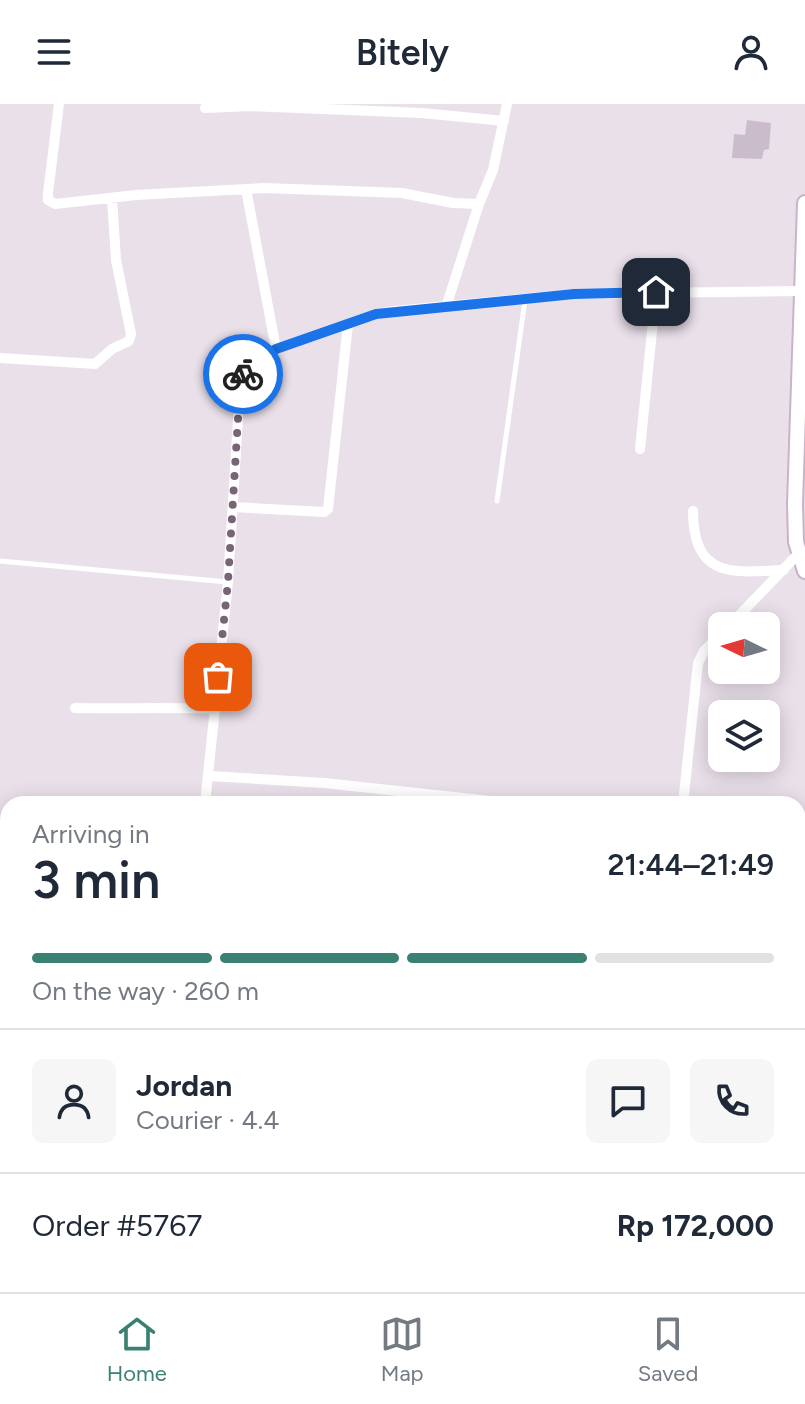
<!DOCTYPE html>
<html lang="en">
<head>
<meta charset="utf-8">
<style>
	:root { --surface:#fff; --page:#f6f6f7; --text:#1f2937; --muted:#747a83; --line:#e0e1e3; --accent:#3a8174 }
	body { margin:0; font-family:Figtree,sans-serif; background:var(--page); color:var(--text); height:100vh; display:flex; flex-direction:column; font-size:30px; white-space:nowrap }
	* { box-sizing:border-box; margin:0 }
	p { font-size:26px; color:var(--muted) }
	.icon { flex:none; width:44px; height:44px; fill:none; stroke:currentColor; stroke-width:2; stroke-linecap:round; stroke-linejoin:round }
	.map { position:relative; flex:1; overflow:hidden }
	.drawer { position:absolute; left:0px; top:692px; width:806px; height:496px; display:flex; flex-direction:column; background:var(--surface); border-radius:24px 24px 0 0; box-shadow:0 4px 20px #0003 }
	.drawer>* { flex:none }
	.needle { width:52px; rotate:275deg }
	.tools { position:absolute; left:708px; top:508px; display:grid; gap:16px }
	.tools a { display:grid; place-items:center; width:72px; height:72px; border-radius:12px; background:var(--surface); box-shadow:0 4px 20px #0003; font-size:40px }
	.pin { position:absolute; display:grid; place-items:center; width:68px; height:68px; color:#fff; margin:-34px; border-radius:16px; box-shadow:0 4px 12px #0006 }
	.courier { position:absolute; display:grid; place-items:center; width:80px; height:80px; margin:-40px; border:6px solid #1a73e8; border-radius:50%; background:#fff; color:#222; box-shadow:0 2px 10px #0007 }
	.head em { font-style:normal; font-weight:600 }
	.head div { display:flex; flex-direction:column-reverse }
	.head { display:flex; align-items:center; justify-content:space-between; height:136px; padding:0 32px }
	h1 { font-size:52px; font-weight:600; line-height:60px }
	.bar { display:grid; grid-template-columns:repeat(4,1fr); gap:12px 8px; align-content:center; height:96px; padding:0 32px }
	.bar i { height:10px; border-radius:6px; background:var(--line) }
	.bar .on { background:var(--accent) }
	.bar p { grid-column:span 4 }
	.line { display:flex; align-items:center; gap:20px; padding:0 32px; border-top:2px solid var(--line) }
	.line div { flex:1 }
	.round { display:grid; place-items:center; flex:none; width:84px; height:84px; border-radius:12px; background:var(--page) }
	header { display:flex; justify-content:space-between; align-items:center; height:104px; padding:0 32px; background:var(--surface); font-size:36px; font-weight:600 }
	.dock { display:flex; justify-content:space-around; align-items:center; height:112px; border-top:2px solid var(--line); background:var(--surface); font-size:22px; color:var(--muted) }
	.dock a { display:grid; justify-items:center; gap:4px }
	.dock .on { color:var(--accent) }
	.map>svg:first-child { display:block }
</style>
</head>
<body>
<header><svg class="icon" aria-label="menu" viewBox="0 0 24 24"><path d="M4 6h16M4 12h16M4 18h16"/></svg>Bitely<svg class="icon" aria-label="person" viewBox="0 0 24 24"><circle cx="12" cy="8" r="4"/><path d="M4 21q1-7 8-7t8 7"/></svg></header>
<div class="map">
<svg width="805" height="1188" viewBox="0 0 805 1188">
	<rect width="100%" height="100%" fill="#eae0ea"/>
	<path fill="#cabcca" d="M747,16L771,19L769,45L764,46L762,55L732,54L734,30L745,31Z"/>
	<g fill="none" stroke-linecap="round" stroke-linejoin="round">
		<defs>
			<path id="secondary" d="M805,99L795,400L796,438L805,467"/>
		</defs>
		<use href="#secondary" stroke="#c9b3c8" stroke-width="18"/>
		<path stroke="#fff" stroke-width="5" d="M497,397L525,196
			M0,457L227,478"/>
		<path stroke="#fff" stroke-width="10" d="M59,0L48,89V96L55,100L136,91L264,84L402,89L453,99L479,100
			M205,4L251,2L422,9L504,17
			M246,85L276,245
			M446,203L479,100L493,66L507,0
			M0,254L95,260L112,245L129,237L131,230L116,156L112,94
			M640,345L656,188
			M233,403L324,408L328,405L348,220
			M693,407C693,474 732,469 784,466
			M729,522L799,449
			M75,604C122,605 168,603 214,605
			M209,672L324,679L518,700
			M205,700L228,478L240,282L244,270L248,263L276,245L376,210L395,207L574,190L802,187
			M683,700L698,559L704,547L722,529
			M798,785L805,774
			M798,953L805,954
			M0,970L8,971
			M798,1021L805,1022
			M0,1072L8,1073
			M798,1085L805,1086
			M798,1137L805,1138
			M351,1180L431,1188
			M198,1188L200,1180
			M270,1188L271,1180
			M334,1188L335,1180
			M452,1188L453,1180
			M512,1188L513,1180
			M574,1188L576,1180
			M650,1188V1180"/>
		<use href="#secondary" stroke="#fff" stroke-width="14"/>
	</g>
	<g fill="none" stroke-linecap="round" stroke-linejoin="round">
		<path stroke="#776474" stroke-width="8" stroke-dasharray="0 14.4" d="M218,573L228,478L240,282L243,270"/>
		<path stroke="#1a73e8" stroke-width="10" d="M243,270L253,258L276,245L376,210L574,190L656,188"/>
	</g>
</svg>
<div class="tools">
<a><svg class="needle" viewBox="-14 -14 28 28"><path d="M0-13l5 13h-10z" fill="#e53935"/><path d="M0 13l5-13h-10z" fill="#747a83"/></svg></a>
<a><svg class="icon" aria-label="layers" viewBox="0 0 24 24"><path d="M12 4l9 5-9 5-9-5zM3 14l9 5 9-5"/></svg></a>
</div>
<div class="pin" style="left:218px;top:573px;background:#ea580c"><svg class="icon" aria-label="bag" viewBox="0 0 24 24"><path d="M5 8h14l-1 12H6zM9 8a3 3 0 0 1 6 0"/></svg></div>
<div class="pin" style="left:656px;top:188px;background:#1f2937"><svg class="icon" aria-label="home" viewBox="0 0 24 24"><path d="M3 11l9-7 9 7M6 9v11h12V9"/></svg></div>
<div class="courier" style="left:243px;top:270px"><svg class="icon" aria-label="bike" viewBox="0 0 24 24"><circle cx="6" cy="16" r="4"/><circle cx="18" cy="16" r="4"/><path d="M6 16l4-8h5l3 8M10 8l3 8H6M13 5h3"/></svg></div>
<section class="drawer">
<div class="head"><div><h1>3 min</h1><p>Arriving in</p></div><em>21:44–21:49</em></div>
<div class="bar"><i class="on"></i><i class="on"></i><i class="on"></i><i></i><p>On the way · 260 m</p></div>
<div class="line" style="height:144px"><a class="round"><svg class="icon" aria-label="person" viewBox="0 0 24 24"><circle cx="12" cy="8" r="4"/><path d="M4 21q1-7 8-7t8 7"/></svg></a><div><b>Jordan</b><p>Courier · 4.4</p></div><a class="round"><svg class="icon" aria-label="chat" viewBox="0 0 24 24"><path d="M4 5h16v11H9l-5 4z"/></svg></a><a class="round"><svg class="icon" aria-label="phone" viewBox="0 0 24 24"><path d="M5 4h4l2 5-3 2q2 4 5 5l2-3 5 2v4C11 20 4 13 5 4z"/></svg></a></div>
<div class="line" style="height:104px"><div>Order #5767</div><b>Rp 172,000</b></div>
</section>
</div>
<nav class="dock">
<a class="on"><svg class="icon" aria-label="home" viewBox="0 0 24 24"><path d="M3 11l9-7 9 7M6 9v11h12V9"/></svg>Home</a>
<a><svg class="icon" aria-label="map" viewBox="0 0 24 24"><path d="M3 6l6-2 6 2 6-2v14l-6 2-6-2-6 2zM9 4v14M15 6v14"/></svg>Map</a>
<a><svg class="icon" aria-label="saved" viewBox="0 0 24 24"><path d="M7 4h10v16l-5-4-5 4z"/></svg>Saved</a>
</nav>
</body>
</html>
